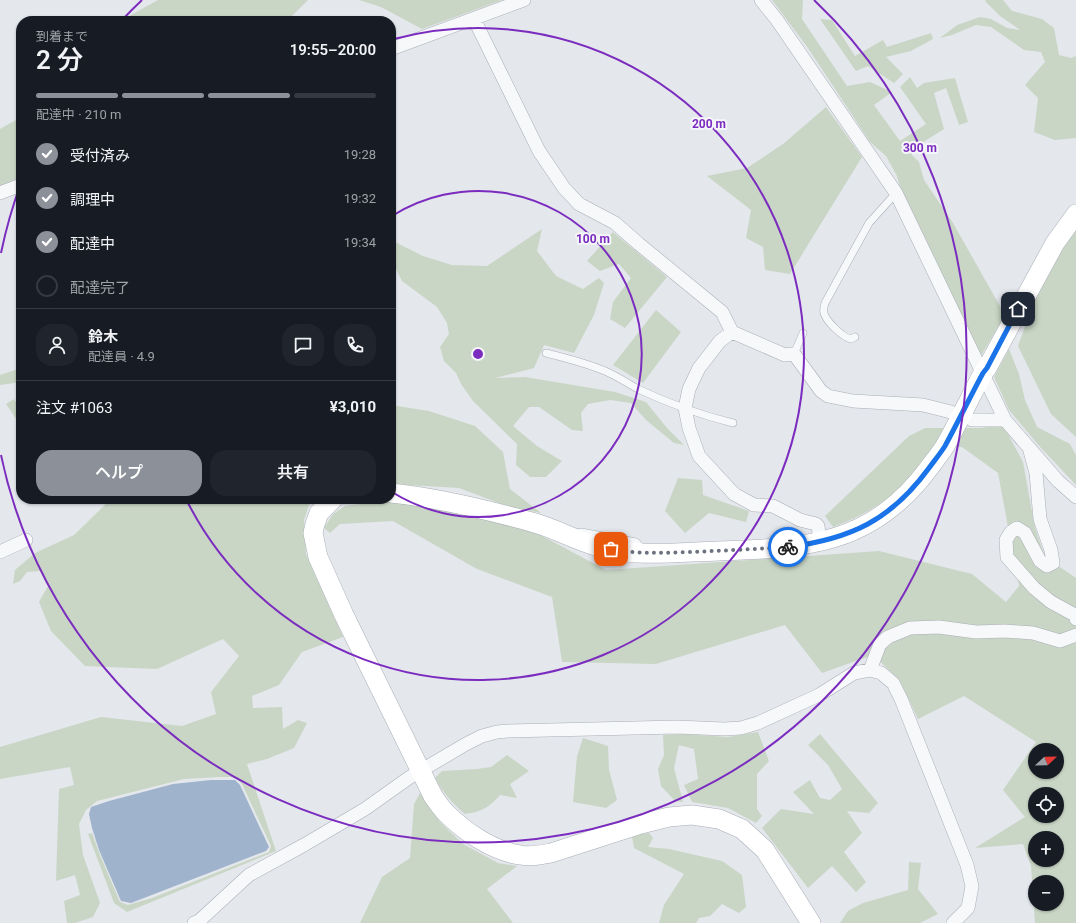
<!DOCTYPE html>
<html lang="ja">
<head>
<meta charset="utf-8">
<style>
	:root { --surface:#171b24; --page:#20242c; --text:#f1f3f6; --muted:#9ea1a6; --line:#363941; --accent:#8c9099 }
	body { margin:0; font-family:Roboto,"Noto Sans JP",sans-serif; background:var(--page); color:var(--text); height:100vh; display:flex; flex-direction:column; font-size:15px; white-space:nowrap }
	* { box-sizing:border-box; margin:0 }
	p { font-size:13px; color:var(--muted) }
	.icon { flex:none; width:22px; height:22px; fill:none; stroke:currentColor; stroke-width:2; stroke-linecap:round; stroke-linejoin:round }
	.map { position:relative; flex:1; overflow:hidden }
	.details { position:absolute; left:16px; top:16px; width:380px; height:488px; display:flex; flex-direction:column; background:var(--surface); border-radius:16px; box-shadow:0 1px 3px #0004 }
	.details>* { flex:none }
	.needle { width:26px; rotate:68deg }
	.tools { position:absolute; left:1028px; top:743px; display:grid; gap:8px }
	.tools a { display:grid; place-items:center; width:36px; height:36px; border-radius:50%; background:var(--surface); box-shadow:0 1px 3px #0004; font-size:20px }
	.pin { position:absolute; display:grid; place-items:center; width:34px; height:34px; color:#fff; margin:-17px; border-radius:8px; box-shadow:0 2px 6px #0006 }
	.courier { position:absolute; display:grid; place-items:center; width:40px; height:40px; margin:-20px; border:3px solid #1a73e8; border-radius:50%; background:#fff; color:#222; box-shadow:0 1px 5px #0007 }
	.headline em { font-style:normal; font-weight:600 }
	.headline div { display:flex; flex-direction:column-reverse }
	.headline { display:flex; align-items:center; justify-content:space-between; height:68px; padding:0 20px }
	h1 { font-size:26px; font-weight:600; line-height:30px }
	.bar { display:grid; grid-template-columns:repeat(4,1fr); gap:6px 4px; align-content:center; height:48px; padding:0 20px }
	.bar i { height:5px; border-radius:3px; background:var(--line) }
	.bar .current { background:var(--accent) }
	.bar p { grid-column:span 4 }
	.line { display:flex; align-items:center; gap:10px; padding:0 20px; border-top:1px solid var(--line) }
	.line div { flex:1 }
	.round { display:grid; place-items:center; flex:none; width:42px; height:42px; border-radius:16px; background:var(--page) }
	ol { padding:0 20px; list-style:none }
	li { display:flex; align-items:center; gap:12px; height:44px }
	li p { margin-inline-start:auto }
	li .icon { padding:4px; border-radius:50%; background:var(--accent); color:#fff; stroke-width:4 }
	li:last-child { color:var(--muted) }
	li i { width:22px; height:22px; border:2px solid var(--line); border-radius:50% }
	.action { display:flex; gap:8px; margin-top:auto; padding:8px 20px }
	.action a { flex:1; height:46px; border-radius:16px; background:var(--accent); color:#fff; font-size:16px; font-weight:600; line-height:46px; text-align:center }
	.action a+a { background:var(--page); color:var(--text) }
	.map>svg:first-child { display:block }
</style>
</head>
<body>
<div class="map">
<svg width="1076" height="923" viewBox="0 0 1076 923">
	<rect width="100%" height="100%" fill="#e4e7ec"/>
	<path fill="#c9d6c5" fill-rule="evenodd" d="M158,0H308L287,21H120Z
		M359,0H502L422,29L381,7Z
		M772,0H803L802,19L847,86L870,82L892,92L874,105L900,141L926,124L900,87L910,77L917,88L924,83L955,78L968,122L959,125L946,88L934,93L944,129L912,149V155L919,162L924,180L953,223L1005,315L979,359L901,191L897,176L886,156L870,142L808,48Z
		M986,0H1003L1012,11L1042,19L1054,28L1059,55L1071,58L1076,56V138L1055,140L1034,132L1038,98L1025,85L1045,62L1041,52L1024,50L991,27L976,25L952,35L940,38L957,25L980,17L991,19L1007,28L1020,30L1000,16L985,1Z
		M820,19L832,20L855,56L883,40L887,47L931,33L933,39L911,51L886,57L903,74L894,83L868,66L856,71Z
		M826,107L862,157L790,274L765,270L763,247L746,238L751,210L707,176L747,168L783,144Z
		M21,117V180L0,188V129Z
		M1076,221V437L1051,414L1018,346L1042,279Z
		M542,229L537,251L556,276L583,289L599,278L604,283L594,315L574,353L544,345L534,368L495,378L525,377L615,392L646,402L667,428L684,445L674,443L646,420L631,403L610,400L588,404L581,413L583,431L572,430L539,407H529L513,426L537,446L562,461L546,477H530L516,465L517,444L473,401L461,384L456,373L444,361L440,347L449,334L447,323L437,307L402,281L391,259V240L423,256L452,265L487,266Z
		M613,232L667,277L625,328L610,319L613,302L631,278L619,264L600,271L587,261Z
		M656,310L681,332L643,383L613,365Z
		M1009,349L1019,374L1025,400L1037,427L1070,444L1076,455V485L1041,448L1009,410L994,377Z
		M21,368V382L0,385V375Z
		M14,399L21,410V426L6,404Z
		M391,405L429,411L475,426L503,452L510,489L541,513L507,506L459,488L391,484Z
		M1003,425L1023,462L1035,528L1045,557L1076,578V923H1035L1031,866L1023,844L975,848L1025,817L1003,790L1036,742L964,696L918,719L899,679L873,655L822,673L785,625L656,664L562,662L552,597L477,569L393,521L340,524L330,533L324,528L333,514L345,506L392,500L452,502L531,530L606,570L879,551L972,574L1006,602L1019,586L998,473L962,447L933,446C927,455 922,465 915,474C893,499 863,516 833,527L825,516L909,436L925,428H980ZM1035,750H1057V772H1035ZM1035,794H1057V816H1035ZM1035,838H1057V860H1035ZM1035,882H1057V904H1035Z
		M678,478L702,480L703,495L749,511L746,522L709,513L685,533L665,511Z
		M111,499H316L309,505L304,520L306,554L343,637L302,652L279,685L252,696L253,708L282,707L283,729L298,720L307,723L294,748L267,759L247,764L276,851L127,912L114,903L88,834L92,833L100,855L120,902L128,905L152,898L269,852L271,846L242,784L235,777H220L184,779L97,801L86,810L79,824L83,855L100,903L93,917L75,923H67L64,901L80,895L75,875L56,881L59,789L74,785L70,767L0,779V747L101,717L182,726L216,714L211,692L239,656L223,639L157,669L85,666L51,631L39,602L48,586L40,571L27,572L20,581L13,584L15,570L35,553L74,535Z
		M758,732L769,761L757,774V809L762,816L756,823L728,808L692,802L684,785L698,779L694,749L679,745L674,768L683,802L675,801L661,786L658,769L664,755L663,735L684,734L728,737Z
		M820,734L878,803L869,813L847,811L862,833L844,852L866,882L856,892L832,866L808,888L762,828L781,809L814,814L793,792L810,780L820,798L830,800L842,789L828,765L808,745Z
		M583,738L608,746L609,770L617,800L606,808L573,802L577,756Z
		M507,755L529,771L510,784L517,798L500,795C490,807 481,812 465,814C452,803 443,793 435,778L442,771L477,769L491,767Z
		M420,793L440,822L463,844L498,863L517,866L487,889L513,923H360L382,877L410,858L414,804Z
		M649,833L653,838L648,847L669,849L722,861L742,875L746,907L739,913L722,904L710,916L699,918L696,923H659L664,905L684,874L634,848L632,837L640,834Z
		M909,862L921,863L918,889L938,914L920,923H840L848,911L863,903L908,890Z"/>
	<path fill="#9fb4cc" d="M211,780H235L240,785L269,847L266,851L131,903L121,901L99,850L92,828L89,814L91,807L109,801L173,784Z"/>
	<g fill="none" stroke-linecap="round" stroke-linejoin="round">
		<defs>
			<path id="lane" d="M855,337L851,339C842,337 826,321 824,313C823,309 824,307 825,303L869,223L896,193
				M546,353C566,358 586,363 605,371C617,376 627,383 638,389C668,403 700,415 733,423
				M794,354L803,333
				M581,532L636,542L643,549"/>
			<path id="street" d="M761,0L777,20L896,193L1005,420L1058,481L1076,497
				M474,19L539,151L564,188L579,204L615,223L639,244L722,312L732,332L785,355L794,354L821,391L828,396L853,401L923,405L951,412
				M391,49L524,0
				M0,193L21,185
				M732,332L720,341L699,368L689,389L685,408L689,428L699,456L734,494L754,505L773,506L800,520L816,524L818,526L820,541
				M972,420H1005
				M1030,451L1036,473L1040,519L1051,550L1053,563L1047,566L1040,561L1025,533L1017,528L1011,532L1006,540L1007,557L1034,588L1051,602L1075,615L1076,619
				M0,552L26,540
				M870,670L880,644L888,637L910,628L939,627L976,632L1005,631L1033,633L1060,641L1076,635
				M194,923L199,921L249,875L304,845L365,809L410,777L466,744L482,736L497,732L508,731L677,727L724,729L741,728L758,723L819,695L854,673L870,670L881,673L893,683L901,699L967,865L972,886L968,908L953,923"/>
			<path id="secondary" d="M391,493C440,498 488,510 535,523C556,529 575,540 596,546C636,558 678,552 719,551C807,548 872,545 929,468C934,461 940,454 945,446C958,423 970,398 983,373L987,368L1055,243L1076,214
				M333,499L319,513L315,524L313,533L318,557L344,615L433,796C437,802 441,808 446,813C465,832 493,851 520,855C531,857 540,855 551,853L641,824L669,817L692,815L719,819L742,829L765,850L811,923"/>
		</defs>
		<use href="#lane" stroke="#a9aeb7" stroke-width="8"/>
		<use href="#street" stroke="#a9aeb7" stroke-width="14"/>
		<use href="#secondary" stroke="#a9aeb7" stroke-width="20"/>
		<use href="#lane" stroke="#f7f8fa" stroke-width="7"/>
		<use href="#street" stroke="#f7f8fa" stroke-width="13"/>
		<use href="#secondary" stroke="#fff" stroke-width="19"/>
	</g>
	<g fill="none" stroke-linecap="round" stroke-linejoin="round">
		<path stroke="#6c737f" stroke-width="4" stroke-dasharray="0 7.2" d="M611,549C637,554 661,553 687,552C721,551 755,549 788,547"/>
		<path stroke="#1a73e8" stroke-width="5" d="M788,547C851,539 891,520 929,468C934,461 940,454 945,446C958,422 970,397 983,373L987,368L1018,309"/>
	</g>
	<g fill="none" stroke="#7b2cbf" stroke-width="2">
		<path d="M392 216A163 163 0 1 1 392 492"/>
		<path d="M394 39A326 326 0 1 1 186 499"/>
		<path d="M1 253A488 488 0 0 1 21 183M124 18A488 488 0 0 1 142 0M814 0A488 488 0 1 1 1 455"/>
	</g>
	<circle cx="478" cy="354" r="6" fill="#7b2cbf" stroke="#f4f6f9" stroke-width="2"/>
	<g font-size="12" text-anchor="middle" font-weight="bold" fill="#7b2cbf" stroke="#f4f6f9" stroke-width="4" stroke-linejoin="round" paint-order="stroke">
		<text x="709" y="128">200 m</text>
		<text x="920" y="152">300 m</text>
		<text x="593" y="243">100 m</text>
	</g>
</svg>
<div class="tools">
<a><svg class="needle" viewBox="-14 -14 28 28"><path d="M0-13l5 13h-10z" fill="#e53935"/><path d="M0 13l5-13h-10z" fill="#9ea1a6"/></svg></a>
<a><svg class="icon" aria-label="locate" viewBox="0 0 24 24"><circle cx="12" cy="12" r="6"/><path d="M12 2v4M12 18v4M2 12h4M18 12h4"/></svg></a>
<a>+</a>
<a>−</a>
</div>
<div class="pin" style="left:611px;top:549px;background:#ea580c"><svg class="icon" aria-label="bag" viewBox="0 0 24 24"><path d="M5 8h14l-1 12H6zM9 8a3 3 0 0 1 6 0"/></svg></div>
<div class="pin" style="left:1018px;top:309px;background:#1f2937"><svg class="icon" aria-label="home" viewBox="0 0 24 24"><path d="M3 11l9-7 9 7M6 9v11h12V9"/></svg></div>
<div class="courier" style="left:788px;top:547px"><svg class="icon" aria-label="bike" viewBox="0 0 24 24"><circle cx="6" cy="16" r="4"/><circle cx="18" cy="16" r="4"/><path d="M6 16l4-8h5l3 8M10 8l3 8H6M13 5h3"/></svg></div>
<section class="details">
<div class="headline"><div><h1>2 分</h1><p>到着まで</p></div><em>19:55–20:00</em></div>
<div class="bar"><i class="current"></i><i class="current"></i><i class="current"></i><i></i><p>配達中 · 210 m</p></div>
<ol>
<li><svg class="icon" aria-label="check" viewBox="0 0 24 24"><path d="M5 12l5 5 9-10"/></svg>受付済み<p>19:28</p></li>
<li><svg class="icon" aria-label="check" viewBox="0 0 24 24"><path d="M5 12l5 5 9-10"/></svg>調理中<p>19:32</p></li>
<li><svg class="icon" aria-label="check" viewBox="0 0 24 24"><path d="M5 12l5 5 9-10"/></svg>配達中<p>19:34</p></li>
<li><i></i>配達完了</li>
</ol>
<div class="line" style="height:72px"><a class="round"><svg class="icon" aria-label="person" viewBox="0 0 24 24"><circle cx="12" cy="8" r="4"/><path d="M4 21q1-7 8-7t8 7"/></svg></a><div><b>鈴木</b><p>配達員 · 4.9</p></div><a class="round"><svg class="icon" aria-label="chat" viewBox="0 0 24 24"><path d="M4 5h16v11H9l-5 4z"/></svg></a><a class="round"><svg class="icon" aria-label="phone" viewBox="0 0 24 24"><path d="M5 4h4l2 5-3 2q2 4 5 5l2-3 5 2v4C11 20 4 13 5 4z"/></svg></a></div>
<div class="line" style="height:52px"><div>注文 #1063</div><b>¥3,010</b></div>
<div class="action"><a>ヘルプ</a><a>共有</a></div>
</section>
</div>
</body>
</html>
